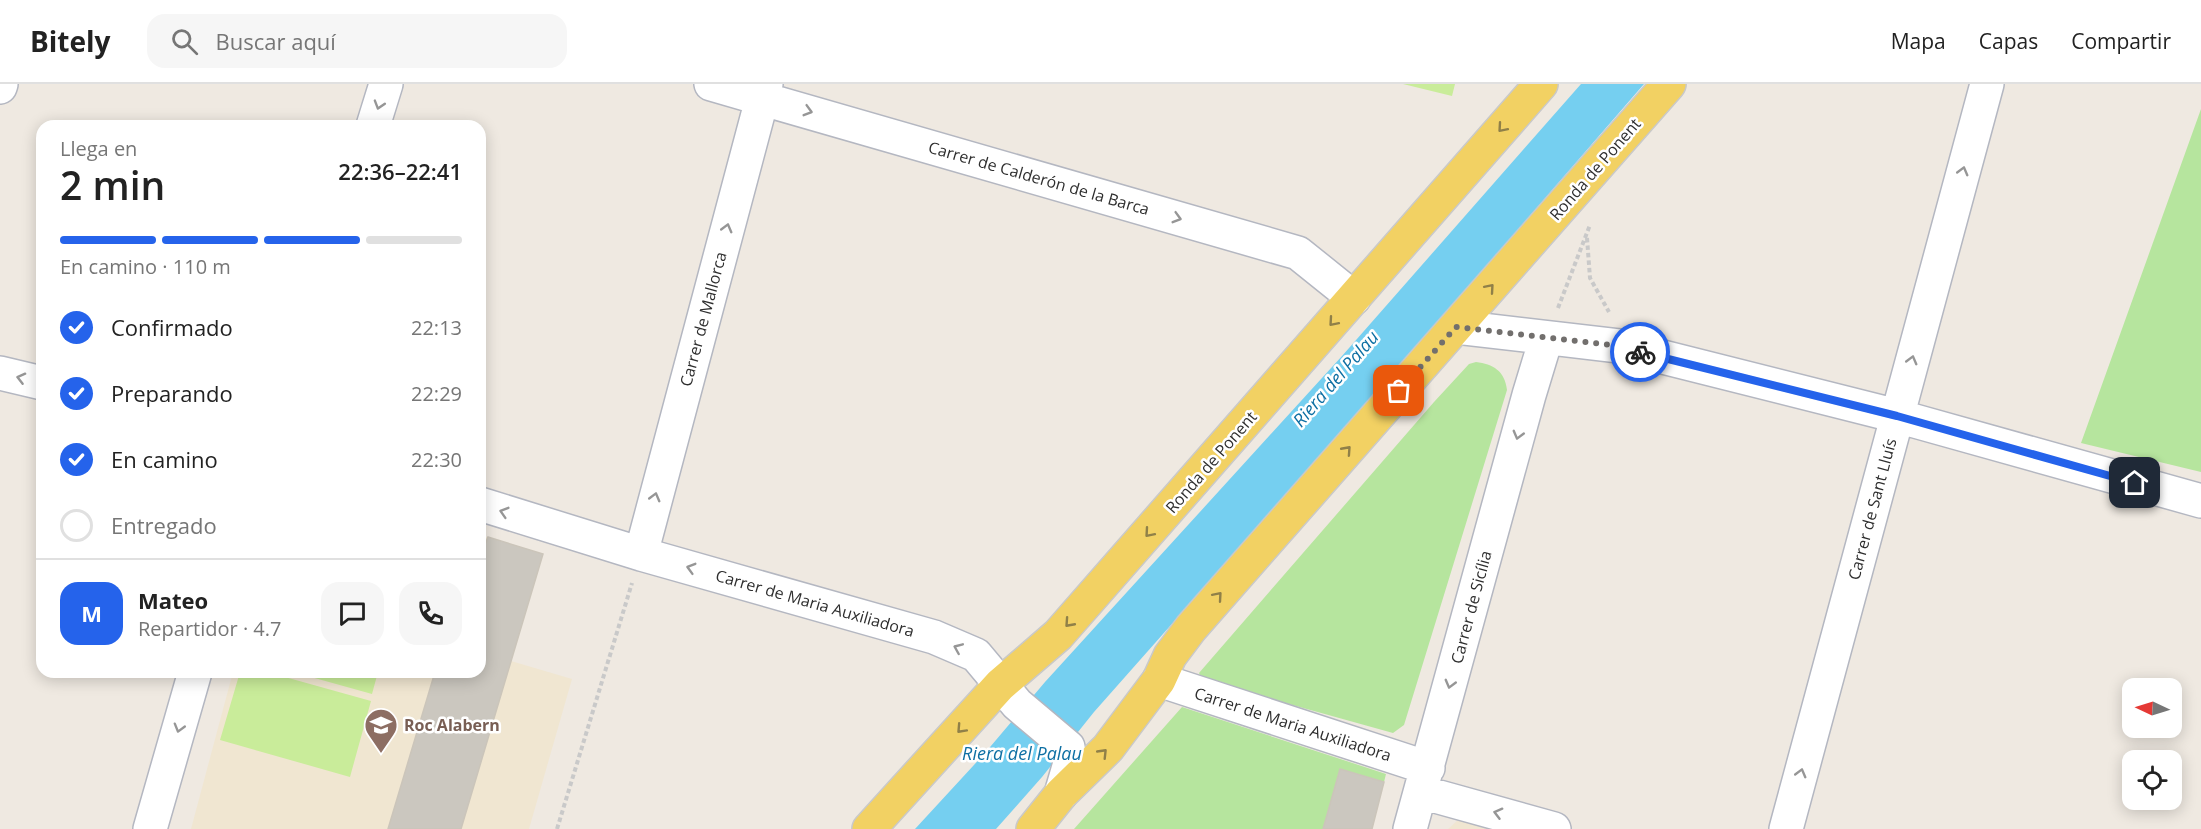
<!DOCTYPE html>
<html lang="es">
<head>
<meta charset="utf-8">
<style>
	:root { --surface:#fff; --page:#f6f6f6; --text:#222; --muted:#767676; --line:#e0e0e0; --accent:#2563eb }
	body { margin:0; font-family:"Open Sans",sans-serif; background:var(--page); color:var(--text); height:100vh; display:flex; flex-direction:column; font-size:22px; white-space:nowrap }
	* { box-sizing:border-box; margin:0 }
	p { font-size:20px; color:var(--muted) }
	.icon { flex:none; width:33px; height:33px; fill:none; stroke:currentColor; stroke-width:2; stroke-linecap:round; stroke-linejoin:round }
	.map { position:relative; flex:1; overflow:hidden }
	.sheet { position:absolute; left:36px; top:36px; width:450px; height:558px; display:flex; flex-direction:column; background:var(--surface); border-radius:18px; box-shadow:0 3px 15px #0003 }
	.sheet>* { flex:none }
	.needle { width:39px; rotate:274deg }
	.fabs { position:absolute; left:2122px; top:594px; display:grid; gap:12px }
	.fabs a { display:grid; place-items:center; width:60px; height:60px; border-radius:12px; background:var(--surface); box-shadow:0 3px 15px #0003; font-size:30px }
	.pin { position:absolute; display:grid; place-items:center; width:51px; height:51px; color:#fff; margin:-26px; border-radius:12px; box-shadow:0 3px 9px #0006 }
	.courier { position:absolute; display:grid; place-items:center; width:60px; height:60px; margin:-30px; border:4px solid #2563eb; border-radius:50%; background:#fff; color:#222; box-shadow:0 2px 8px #0007 }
	.headline em { font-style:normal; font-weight:600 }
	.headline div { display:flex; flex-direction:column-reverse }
	.headline { display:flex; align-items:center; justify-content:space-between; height:102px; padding:0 24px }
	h1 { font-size:39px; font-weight:600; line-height:45px }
	.bar { display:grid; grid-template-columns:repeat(4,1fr); gap:9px 6px; align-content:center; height:72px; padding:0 24px }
	.bar i { height:8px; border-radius:4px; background:var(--line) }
	.bar .active { background:var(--accent) }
	.bar p { grid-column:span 4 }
	.line { display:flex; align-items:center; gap:15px; padding:0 24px; border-top:2px solid var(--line) }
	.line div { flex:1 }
	.round { display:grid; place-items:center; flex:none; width:63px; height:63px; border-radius:18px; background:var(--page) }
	ol { padding:0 24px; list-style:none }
	li { display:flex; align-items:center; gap:18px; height:66px }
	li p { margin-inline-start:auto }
	li .icon { padding:6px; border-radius:50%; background:var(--accent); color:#fff; stroke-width:4 }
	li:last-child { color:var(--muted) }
	li i { width:33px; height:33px; border:3px solid var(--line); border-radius:50% }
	header { display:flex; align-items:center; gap:36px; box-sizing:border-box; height:84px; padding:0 30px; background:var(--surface); border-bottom:2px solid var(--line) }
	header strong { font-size:28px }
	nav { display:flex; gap:33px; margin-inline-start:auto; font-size:21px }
	.search { width:420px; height:54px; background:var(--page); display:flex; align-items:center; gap:15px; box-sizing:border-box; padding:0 21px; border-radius:18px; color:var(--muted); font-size:22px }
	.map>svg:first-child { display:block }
</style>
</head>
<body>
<header>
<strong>Bitely</strong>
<div class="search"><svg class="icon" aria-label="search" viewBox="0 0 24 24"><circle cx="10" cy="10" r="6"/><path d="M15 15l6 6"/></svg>Buscar aquí</div>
<nav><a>Mapa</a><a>Capas</a><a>Compartir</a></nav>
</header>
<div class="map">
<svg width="2201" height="745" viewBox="0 0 2201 745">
	<rect width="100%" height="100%" fill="#efe9e1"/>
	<path fill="#f0e6d1" d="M480,451L543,470L511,577L572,595L529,745H191L233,588H480Z
		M1458,736L1488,745H1448Z"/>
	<path fill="#b6e59e" d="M2201,25V388L2081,359Z
		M1476,278C1493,280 1505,287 1507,306L1404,641L1393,649L1202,596L1199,589L1434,318L1469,280Z
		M1182,623L1386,690L1384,698L1340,686L1323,745H1074Z"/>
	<path fill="#c9ec9a" d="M1403,0H1455L1452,12Z
		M240,588H267L371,617L350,693L220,656Z
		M293,588H378L372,610Z"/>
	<path fill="#75cff0" d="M1581,0H1644L1392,291L1094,628L1042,693L996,745H915L985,669L1045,598L1342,272Z"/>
	<path fill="#cbc7bf" stroke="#cbc5ba" stroke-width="1.5" d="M488,453L543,470L461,745H388L435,588H480V474Z
		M1340,685L1384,698L1372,745H1323Z"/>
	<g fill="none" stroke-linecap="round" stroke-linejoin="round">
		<defs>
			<path id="minor" d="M711,0L1298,169L1354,214
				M0,3L1,0
				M373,42L386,0
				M1456,243L1619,262L1897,332L2201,417
				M0,289L42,299
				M480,420L641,470L934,553L976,571L1017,620L1068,663L1070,679L1061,710
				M641,470L766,0
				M1159,596L1428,684
				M1421,708L1554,745
				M150,745L195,588
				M1410,745L1529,311L1546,255
				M1786,745L1987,0"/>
			<path id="major" d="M869,745L1000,601L1058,551L1541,0
				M1033,745L1061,710L1108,664L1159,596L1170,572L1191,544L1669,0"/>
		</defs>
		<use href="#minor" stroke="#b4b7c1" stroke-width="36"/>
		<use href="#major" stroke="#c9c9c9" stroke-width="36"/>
		<path stroke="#c9c9c9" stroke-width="4" stroke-dasharray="4.5 3" stroke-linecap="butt" d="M1587,154L1590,194L1609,228
			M1558,224L1590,141
			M557,745L632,499"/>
		<use href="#minor" stroke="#fff" stroke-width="33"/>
		<use href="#major" stroke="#f2d163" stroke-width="33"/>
	</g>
	<defs><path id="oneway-chevron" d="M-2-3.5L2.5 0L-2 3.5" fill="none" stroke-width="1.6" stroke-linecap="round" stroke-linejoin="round" transform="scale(1.5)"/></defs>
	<g stroke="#969696">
		<use href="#oneway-chevron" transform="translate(379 21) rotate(107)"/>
		<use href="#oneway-chevron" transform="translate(808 27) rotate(16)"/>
		<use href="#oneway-chevron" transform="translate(1963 87) rotate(-75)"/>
		<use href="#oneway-chevron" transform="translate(1177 134) rotate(16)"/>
		<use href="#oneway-chevron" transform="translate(727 144) rotate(-75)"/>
		<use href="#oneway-chevron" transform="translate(1912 276) rotate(-75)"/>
		<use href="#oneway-chevron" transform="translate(21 294) rotate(-166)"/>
		<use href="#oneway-chevron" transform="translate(1518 351) rotate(105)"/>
		<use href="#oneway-chevron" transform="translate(655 413) rotate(-75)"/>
		<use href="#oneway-chevron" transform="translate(504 428) rotate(-163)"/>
		<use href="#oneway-chevron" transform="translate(691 484) rotate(-164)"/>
		<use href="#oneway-chevron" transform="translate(958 564) rotate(-157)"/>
		<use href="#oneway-chevron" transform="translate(1450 600) rotate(105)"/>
		<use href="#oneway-chevron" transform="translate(179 644) rotate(106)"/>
		<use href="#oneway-chevron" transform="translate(1801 689) rotate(-75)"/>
		<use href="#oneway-chevron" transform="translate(1498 729) rotate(-165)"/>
	</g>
	<g stroke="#908048">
		<use href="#oneway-chevron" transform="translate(1502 44) rotate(131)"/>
		<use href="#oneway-chevron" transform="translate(1490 204) rotate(-49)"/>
		<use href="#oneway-chevron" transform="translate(1333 238) rotate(131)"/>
		<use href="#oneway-chevron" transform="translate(1347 366) rotate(-48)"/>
		<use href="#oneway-chevron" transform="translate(1149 449) rotate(131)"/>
		<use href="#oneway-chevron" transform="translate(1218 512) rotate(-49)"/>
		<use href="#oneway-chevron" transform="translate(1069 539) rotate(132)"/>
		<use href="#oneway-chevron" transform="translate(961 645) rotate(133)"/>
		<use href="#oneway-chevron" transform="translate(1103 669) rotate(-46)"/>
	</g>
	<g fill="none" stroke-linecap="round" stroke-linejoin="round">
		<path stroke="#726f6d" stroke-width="6" stroke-dasharray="0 10.8" d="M1399,307L1456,243L1619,262L1640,268"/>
		<path stroke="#2563eb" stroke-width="8" d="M1640,268L1897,332L2135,399"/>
	</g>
	<defs>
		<symbol id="school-pin" viewBox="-11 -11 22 30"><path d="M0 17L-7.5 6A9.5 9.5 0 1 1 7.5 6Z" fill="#8d6e63" stroke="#fff"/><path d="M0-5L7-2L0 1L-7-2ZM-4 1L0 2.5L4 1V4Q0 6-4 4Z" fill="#fff"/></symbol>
	</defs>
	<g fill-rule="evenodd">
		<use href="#school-pin" x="362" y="622" width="38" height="52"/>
	</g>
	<g text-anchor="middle" stroke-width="5" stroke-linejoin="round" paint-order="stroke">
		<g font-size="16" fill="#2e2e2e" stroke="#fff">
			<text transform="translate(1595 85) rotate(-49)" y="6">Ronda de Ponent</text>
			<text transform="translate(1039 94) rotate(16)" y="6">Carrer de Calderón de la Barca</text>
			<text transform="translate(703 235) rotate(-75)" y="6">Carrer de Mallorca</text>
			<text transform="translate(1211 378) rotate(-49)" y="6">Ronda de Ponent</text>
			<text transform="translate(1872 425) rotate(-75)" y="6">Carrer de Sant Lluís</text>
			<text transform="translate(815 519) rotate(16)" y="6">Carrer de Maria Auxiliadora</text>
			<text transform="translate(1471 523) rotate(-75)" y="6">Carrer de Sicília</text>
			<text transform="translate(1293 640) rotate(18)" y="6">Carrer de Maria Auxiliadora</text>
		</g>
		<g font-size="16" font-weight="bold" fill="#785e54" stroke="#fff" text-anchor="start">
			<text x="404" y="647">Roc Alabern</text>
		</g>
		<g font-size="18" font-style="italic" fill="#0d6fa3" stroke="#fff">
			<text transform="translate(1336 295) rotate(-49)" y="6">Riera del Palau</text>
			<text x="1022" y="676">Riera del Palau</text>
		</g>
	</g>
</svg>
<div class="fabs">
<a><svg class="needle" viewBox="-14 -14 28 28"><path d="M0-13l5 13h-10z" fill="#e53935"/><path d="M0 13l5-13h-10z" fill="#767676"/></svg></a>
<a><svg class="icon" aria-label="locate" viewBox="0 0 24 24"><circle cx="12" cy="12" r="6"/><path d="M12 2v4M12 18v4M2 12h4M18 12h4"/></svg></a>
</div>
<div class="pin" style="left:1399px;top:307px;background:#ea580c"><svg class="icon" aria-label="bag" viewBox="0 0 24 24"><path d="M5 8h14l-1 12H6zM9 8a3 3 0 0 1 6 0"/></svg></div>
<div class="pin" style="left:2135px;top:399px;background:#1f2937"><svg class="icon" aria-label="home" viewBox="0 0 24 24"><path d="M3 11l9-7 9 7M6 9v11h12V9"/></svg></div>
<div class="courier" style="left:1640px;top:268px"><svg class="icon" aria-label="bike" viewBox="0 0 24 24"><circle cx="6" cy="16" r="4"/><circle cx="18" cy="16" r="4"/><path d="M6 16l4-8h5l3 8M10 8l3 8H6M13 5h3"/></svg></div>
<section class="sheet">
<div class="headline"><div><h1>2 min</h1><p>Llega en</p></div><em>22:36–22:41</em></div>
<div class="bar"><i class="active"></i><i class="active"></i><i class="active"></i><i></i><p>En camino · 110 m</p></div>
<ol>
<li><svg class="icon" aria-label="check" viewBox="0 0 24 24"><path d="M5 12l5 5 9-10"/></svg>Confirmado<p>22:13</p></li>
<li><svg class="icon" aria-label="check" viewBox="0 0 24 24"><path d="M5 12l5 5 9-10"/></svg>Preparando<p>22:29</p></li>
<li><svg class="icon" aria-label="check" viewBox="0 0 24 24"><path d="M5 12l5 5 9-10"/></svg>En camino<p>22:30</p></li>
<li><i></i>Entregado</li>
</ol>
<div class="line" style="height:108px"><b class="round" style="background:var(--accent);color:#fff">M</b><div><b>Mateo</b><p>Repartidor · 4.7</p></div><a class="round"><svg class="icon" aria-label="chat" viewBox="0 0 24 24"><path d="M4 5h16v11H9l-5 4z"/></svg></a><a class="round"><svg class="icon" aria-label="phone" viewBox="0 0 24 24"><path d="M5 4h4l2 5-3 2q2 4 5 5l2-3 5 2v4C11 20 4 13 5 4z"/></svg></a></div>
</section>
</div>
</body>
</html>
